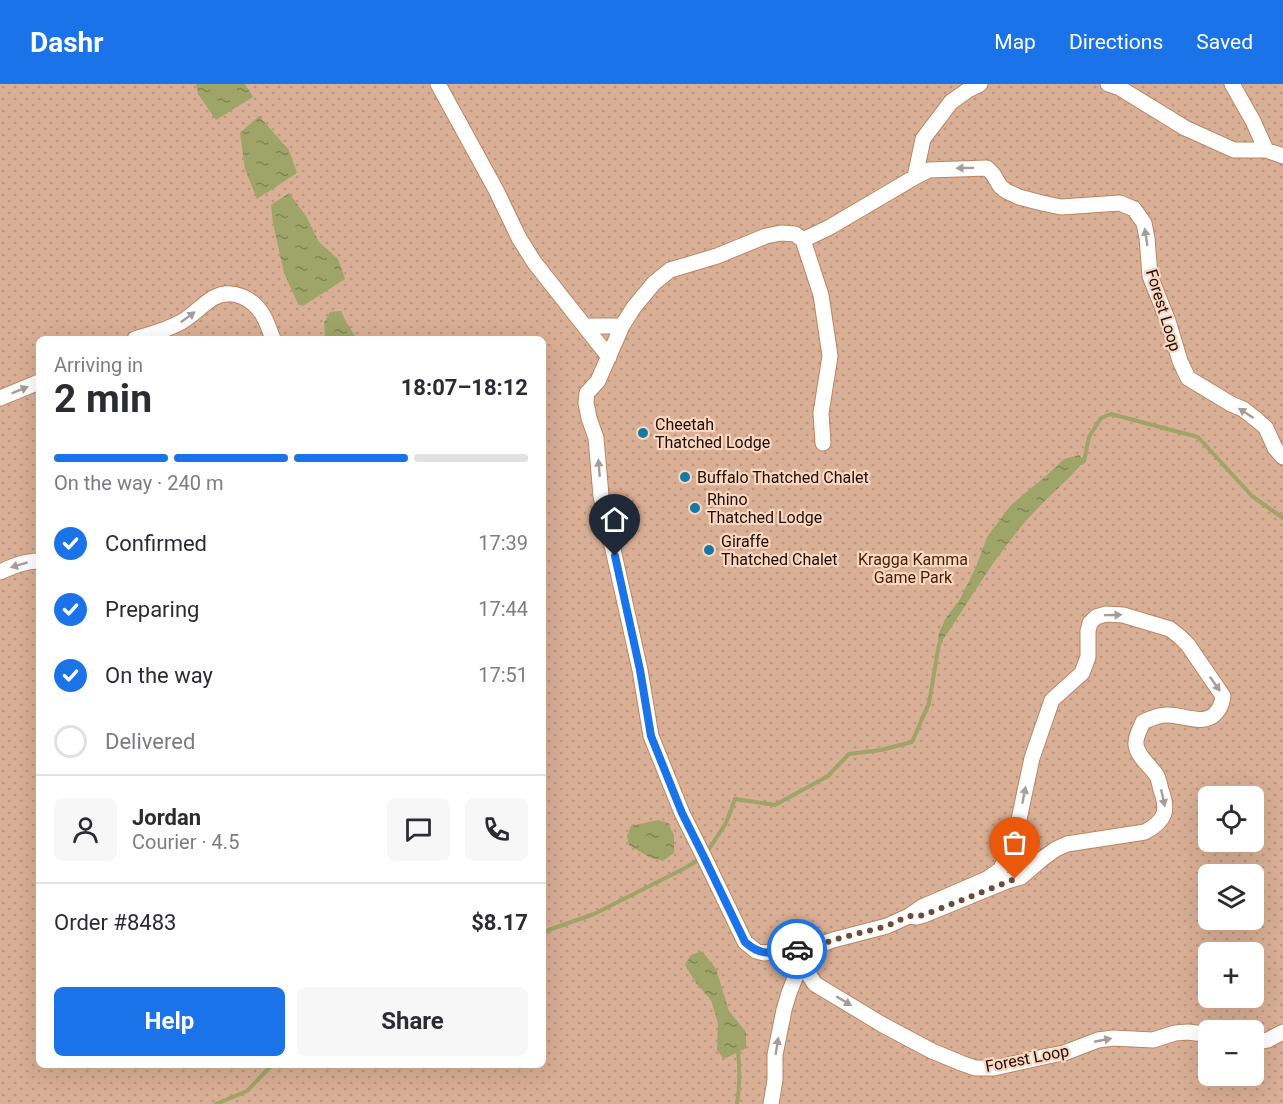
<!DOCTYPE html>
<html lang="en">
<head>
<meta charset="utf-8">
<style>
	:root { --surface:#fff; --page:#f7f7f7; --text:#2b2b33; --muted:#7c7c81; --line:#e1e1e2; --accent:#1a73e8 }
	body { margin:0; font-family:Roboto,sans-serif; background:var(--page); color:var(--text); height:100vh; display:flex; flex-direction:column; font-size:22px; white-space:nowrap }
	* { box-sizing:border-box; margin:0 }
	p { font-size:20px; color:var(--muted) }
	.icon { flex:none; width:33px; height:33px; fill:none; stroke:currentColor; stroke-width:2; stroke-linecap:round; stroke-linejoin:round }
	.map { position:relative; flex:1; overflow:hidden }
	.sheet { position:absolute; left:36px; top:252px; width:510px; height:732px; display:flex; flex-direction:column; background:var(--surface); border-radius:9px; box-shadow:0 6px 24px #0002 }
	.sheet>* { flex:none }
	.fabs { position:absolute; left:1198px; top:702px; display:grid; gap:12px }
	.fabs a { display:grid; place-items:center; width:66px; height:66px; border-radius:9px; background:var(--surface); box-shadow:0 6px 24px #0002; font-size:30px }
	.pin { position:absolute; display:grid; place-items:center; width:51px; height:51px; color:#fff; margin:-62px -26px; border-radius:50% 50% 50% 0; rotate:-45deg; box-shadow:0 0 6px #0007 }
	.pin .icon { rotate:45deg }
	.courier { position:absolute; display:grid; place-items:center; width:60px; height:60px; margin:-30px; border:4px solid #1a73e8; border-radius:50%; background:#fff; color:#222; box-shadow:0 2px 8px #0007 }
	.overview em { font-style:normal; font-weight:700 }
	.overview div { display:flex; flex-direction:column-reverse }
	.overview { display:flex; align-items:center; justify-content:space-between; height:102px; padding:0 18px }
	h1 { font-size:39px; font-weight:700; line-height:45px }
	.bar { display:grid; grid-template-columns:repeat(4,1fr); gap:9px 6px; align-content:center; height:72px; padding:0 18px }
	.bar i { height:8px; border-radius:4px; background:var(--line) }
	.bar .selected { background:var(--accent) }
	.bar p { grid-column:span 4 }
	.line { display:flex; align-items:center; gap:15px; padding:0 18px; border-top:2px solid var(--line) }
	.line div { flex:1 }
	.round { display:grid; place-items:center; flex:none; width:63px; height:63px; border-radius:9px; background:var(--page) }
	ol { padding:0 18px; list-style:none }
	li { display:flex; align-items:center; gap:18px; height:66px }
	li p { margin-inline-start:auto }
	li .icon { padding:6px; border-radius:50%; background:var(--accent); color:#fff; stroke-width:4 }
	li:last-child { color:var(--muted) }
	li i { width:33px; height:33px; border:3px solid var(--line); border-radius:50% }
	.button { display:flex; gap:12px; margin-top:auto; padding:12px 18px }
	.button a { flex:1; height:69px; border-radius:9px; background:var(--accent); color:#fff; font-size:24px; font-weight:700; line-height:69px; text-align:center }
	.button a+a { background:var(--page); color:var(--text) }
	header { display:flex; align-items:center; gap:36px; box-sizing:border-box; height:84px; padding:0 30px; background:var(--accent); color:#fff }
	header strong { font-size:28px }
	nav { display:flex; gap:33px; margin-inline-start:auto; font-size:21px }
	.map>svg:first-child { display:block }
</style>
</head>
<body>
<header>
<strong>Dashr</strong>
<nav><a>Map</a><a>Directions</a><a>Saved</a></nav>
</header>
<div class="map">
<svg width="1283" height="1020" viewBox="0 0 1283 1020">
	<defs>
		<pattern id="grass-dots" width="8" height="8" patternUnits="userSpaceOnUse" patternTransform="scale(1.5)"><rect width="8" height="8" fill="#d9af95"/><path d="M2 2h.1M6 6h.1" fill="none" stroke="#ba957f" stroke-width="1.8" stroke-linecap="round"/></pattern>
		<pattern id="water-ripples" width="26" height="14" patternUnits="userSpaceOnUse" patternTransform="scale(1.5)"><rect width="26" height="14" fill="#9fa568"/><path d="M2 4q2-2 4 0t4 0M15 11q2-2 4 0t4 0" fill="none" stroke="#818553"/></pattern>
	</defs>
	<rect width="100%" height="100%" fill="#fec39f"/>
	<path fill="url(#grass-dots)" fill-rule="evenodd" d="M0,0H1283V1020H0ZM39,255H543V981H39ZM1209,712H1254V758H1209ZM1209,790H1254V836H1209ZM1209,868H1254V914H1209ZM1209,946H1254V992H1209Z"/>
	<path fill="url(#water-ripples)" d="M196,0H245L253,13L216,36L198,10Z
		M259,32L289,66L297,89L257,115L245,85L240,49Z
		M289,109L306,132L319,158L338,175L345,195L303,222L298,220L284,189L273,139L271,121Z
		M341,227L346,238L357,255H325L324,239L330,228Z
		M1079,371L1084,377C1067,398 1044,416 1026,437C996,471 972,512 947,550L939,560L938,551L946,534L960,515L976,483L987,453L1011,421L1046,392L1064,375Z
		M658,736L668,739L674,751V769L663,777L649,773L629,761L627,752L631,742Z
		M702,867L716,885L729,927L746,948V964L724,975L717,966L718,939L711,916L696,899L685,881L691,871Z"/>
	<g fill="none" stroke-linecap="round" stroke-linejoin="round">
		<path stroke="#9fa568" stroke-width="4" d="M1081,379L1084,377L1089,353L1101,334L1111,330L1198,353L1252,412L1283,434
			M707,768L726,739L735,715L775,721L828,692L849,670L881,666L912,658L929,619L939,560L941,557
			M543,848L594,830L685,784L700,775
			M216,1020L247,1007L272,981
			M737,1020C740,1003 740,986 738,968"/>
		<defs>
			<path id="minor" d="M438,0L496,106L519,154L534,178L609,273
				M1108,0L1120,4L1185,44L1234,66H1266L1283,72
				M1232,0L1253,37L1266,66
				M915,93L929,86L987,84L993,90L1000,102L1006,107L1019,113L1042,119L1061,123L1120,119L1134,125L1144,139L1147,154L1150,192L1168,237L1180,277L1188,294L1231,320L1243,325L1257,336L1266,344L1275,364L1283,373
				M803,156L821,211L830,272L821,329L823,359
				M585,242H622
				M135,255C151,250 168,246 183,237C194,230 202,221 213,214C233,203 254,215 264,233C268,240 270,248 273,255
				M0,314L39,298
				M0,488C13,482 25,477 39,477
				M909,832L917,833L924,831L1007,797L1021,793L1042,775L1056,765L1067,760L1145,748C1165,737 1169,727 1161,706C1160,702 1159,696 1157,692C1151,682 1138,674 1136,661C1135,653 1140,645 1143,638C1150,635 1157,631 1166,631C1182,630 1203,643 1216,629C1221,623 1222,619 1223,612L1188,561L1180,553L1170,545L1123,531L1106,530L1096,533L1090,539L1088,547V573L1082,589L1052,616L1032,674L1014,759L1009,770L1000,786L987,795L922,823L909,832L887,842L833,856L814,863L764,869L756,867L745,858L704,773L682,729L651,652L640,586L601,412L596,354L589,334L586,319L587,309L598,297L622,242L634,223L654,199L670,186L717,172L766,152L781,149L795,150L803,156L830,143L915,93L923,55L951,18L968,6L980,0
				M801,879L815,900L883,941L932,967L961,979L975,984H994L1048,972L1064,969L1098,956L1113,954L1153,956L1175,949L1188,948L1204,950L1209,953
				M1254,959L1268,956L1283,948
				M771,1020L775,996V971L784,926L789,909L801,879L806,873"/>
		</defs>
		<use href="#minor" stroke="#bc8562" stroke-width="17"/>
		<use href="#minor" stroke="#fff" stroke-width="15"/>
	</g>
	<defs><path id="oneway-solid" d="M-6-.8H1V-3.2L6.5 0L1 3.2V.8H-6Z" transform="scale(1.5)"/></defs>
	<g fill="#a59d99">
		<use href="#oneway-solid" transform="translate(965 84) rotate(179)"/>
		<use href="#oneway-solid" transform="translate(1146 153) rotate(-99)"/>
		<use href="#oneway-solid" transform="translate(188 233) rotate(-36)"/>
		<use href="#oneway-solid" transform="translate(20 306) rotate(-22)"/>
		<use href="#oneway-solid" transform="translate(1246 329) rotate(-147)"/>
		<use href="#oneway-solid" transform="translate(599 384) rotate(-95)"/>
		<use href="#oneway-solid" transform="translate(19 481) rotate(163)"/>
		<use href="#oneway-solid" transform="translate(1113 531) rotate(-1)"/>
		<use href="#oneway-solid" transform="translate(1215 600) rotate(55)"/>
		<use href="#oneway-solid" transform="translate(1024 711) rotate(-79)"/>
		<use href="#oneway-solid" transform="translate(1163 714) rotate(78)"/>
		<use href="#oneway-solid" transform="translate(844 917) rotate(31)"/>
		<use href="#oneway-solid" transform="translate(1103 956) rotate(-11)"/>
		<use href="#oneway-solid" transform="translate(777 962) rotate(-81)"/>
	</g>
	<g fill="none" stroke-linecap="round" stroke-linejoin="round">
		<path stroke="#6c4b38" stroke-width="6" stroke-dasharray="0 10.8" d="M797,865L814,863L833,856L887,842L909,832H917L924,831L1015,795"/>
		<path stroke="#1a73e8" stroke-width="8" d="M615,472L640,586L651,652L682,729L704,773L745,858C762,874 775,868 797,865"/>
	</g>
	<g fill="#147aa5" stroke="#fad7c1" stroke-width="2">
		<circle cx="643" cy="349" r="6"/>
		<circle cx="685" cy="393" r="6"/>
		<circle cx="695" cy="424" r="6"/>
		<circle cx="709" cy="466" r="6"/>
	</g>
	<g text-anchor="middle" stroke-width="4.5" stroke-linejoin="round" paint-order="stroke">
		<g font-size="16" fill="#1e0b01" stroke="#fad7c1">
			<text transform="translate(1164 226) rotate(73)" y="6">Forest Loop</text>
			<text transform="translate(1027 974) rotate(-11)" y="6">Forest Loop</text>
		</g>
		<g font-size="16" fill="#1e0b01" stroke="#fad7c1" text-anchor="start">
			<text x="655" y="346">Cheetah<tspan x="655" dy="18">Thatched Lodge</tspan></text>
			<text x="697" y="399">Buffalo Thatched Chalet</text>
			<text x="707" y="421">Rhino<tspan x="707" dy="18">Thatched Lodge</tspan></text>
			<text x="721" y="463">Giraffe<tspan x="721" dy="18">Thatched Chalet</tspan></text>
		</g>
		<g font-size="16" fill="#441f03" stroke="#fad7c1">
			<text x="913" y="481">Kragga Kamma<tspan x="913" dy="18">Game Park</tspan></text>
		</g>
	</g>
</svg>
<div class="fabs">
<a><svg class="icon" aria-label="locate" viewBox="0 0 24 24"><circle cx="12" cy="12" r="6"/><path d="M12 2v4M12 18v4M2 12h4M18 12h4"/></svg></a>
<a><svg class="icon" aria-label="layers" viewBox="0 0 24 24"><path d="M12 4l9 5-9 5-9-5zM3 14l9 5 9-5"/></svg></a>
<a>+</a>
<a>−</a>
</div>
<div class="pin" style="left:1015px;top:795px;background:#ea580c"><svg class="icon" aria-label="bag" viewBox="0 0 24 24"><path d="M5 8h14l-1 12H6zM9 8a3 3 0 0 1 6 0"/></svg></div>
<div class="pin" style="left:615px;top:472px;background:#1f2937"><svg class="icon" aria-label="home" viewBox="0 0 24 24"><path d="M3 11l9-7 9 7M6 9v11h12V9"/></svg></div>
<div class="courier" style="left:797px;top:865px"><svg class="icon" aria-label="car" viewBox="0 0 24 24"><path d="M5 17H2v-5l4-1 3-4h7l3 4 3 1v5h-3M9 17h6M6 11h13"/><circle cx="7" cy="17" r="2"/><circle cx="17" cy="17" r="2"/></svg></div>
<section class="sheet">
<div class="overview"><div><h1>2 min</h1><p>Arriving in</p></div><em>18:07–18:12</em></div>
<div class="bar"><i class="selected"></i><i class="selected"></i><i class="selected"></i><i></i><p>On the way · 240 m</p></div>
<ol>
<li><svg class="icon" aria-label="check" viewBox="0 0 24 24"><path d="M5 12l5 5 9-10"/></svg>Confirmed<p>17:39</p></li>
<li><svg class="icon" aria-label="check" viewBox="0 0 24 24"><path d="M5 12l5 5 9-10"/></svg>Preparing<p>17:44</p></li>
<li><svg class="icon" aria-label="check" viewBox="0 0 24 24"><path d="M5 12l5 5 9-10"/></svg>On the way<p>17:51</p></li>
<li><i></i>Delivered</li>
</ol>
<div class="line" style="height:108px"><a class="round"><svg class="icon" aria-label="person" viewBox="0 0 24 24"><circle cx="12" cy="8" r="4"/><path d="M4 21q1-7 8-7t8 7"/></svg></a><div><b>Jordan</b><p>Courier · 4.5</p></div><a class="round"><svg class="icon" aria-label="chat" viewBox="0 0 24 24"><path d="M4 5h16v11H9l-5 4z"/></svg></a><a class="round"><svg class="icon" aria-label="phone" viewBox="0 0 24 24"><path d="M5 4h4l2 5-3 2q2 4 5 5l2-3 5 2v4C11 20 4 13 5 4z"/></svg></a></div>
<div class="line" style="height:78px"><div>Order #8483</div><b>$8.17</b></div>
<div class="button"><a>Help</a><a>Share</a></div>
</section>
</div>
</body>
</html>
